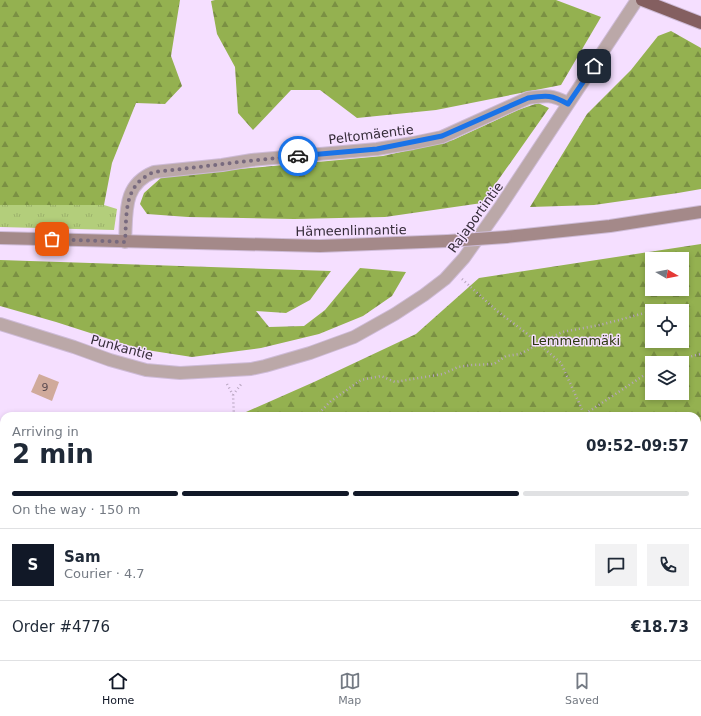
<!DOCTYPE html>
<html lang="en">
<head>
<meta charset="utf-8">
<style>
	:root { --surface:#fff; --page:#f2f2f3; --text:#1f2937; --muted:#747a83; --line:#e0e1e3; --accent:#111827 }
	body { margin:0; font-family:"DejaVu Sans",sans-serif; background:var(--page); color:var(--text); height:100vh; display:flex; flex-direction:column; font-size:15px; white-space:nowrap }
	* { box-sizing:border-box; margin:0 }
	p { font-size:13px; color:var(--muted) }
	.icon { flex:none; width:22px; height:22px; fill:none; stroke:currentColor; stroke-width:2; stroke-linecap:round; stroke-linejoin:round }
	.map { position:relative; flex:1; overflow:hidden }
	.sheet { position:absolute; left:0px; top:412px; width:701px; height:248px; display:flex; flex-direction:column; background:var(--surface); border-radius:12px 12px 0 0; box-shadow:0 2px 6px #0003 }
	.sheet>* { flex:none }
	.needle { width:26px; rotate:99deg }
	.fabs { position:absolute; left:645px; top:252px; display:grid; gap:8px }
	.fabs a { display:grid; place-items:center; width:44px; height:44px; border-radius:0px; background:var(--surface); box-shadow:0 2px 6px #0003; font-size:20px }
	.pin { position:absolute; display:grid; place-items:center; width:34px; height:34px; color:#fff; margin:-17px; border-radius:8px; box-shadow:0 2px 6px #0006 }
	.courier { position:absolute; display:grid; place-items:center; width:40px; height:40px; margin:-20px; border:3px solid #1a73e8; border-radius:50%; background:#fff; color:#222; box-shadow:0 1px 5px #0007 }
	.head em { font-style:normal; font-weight:700 }
	.head div { display:flex; flex-direction:column-reverse }
	.head { display:flex; align-items:center; justify-content:space-between; height:68px; padding:0 12px }
	h1 { font-size:26px; font-weight:700; line-height:30px }
	.bar { display:grid; grid-template-columns:repeat(4,1fr); gap:6px 4px; align-content:center; height:48px; padding:0 12px }
	.bar i { height:5px; border-radius:3px; background:var(--line) }
	.bar .active { background:var(--accent) }
	.bar p { grid-column:span 4 }
	.line { display:flex; align-items:center; gap:10px; padding:0 12px; border-top:1px solid var(--line) }
	.line div { flex:1 }
	.round { display:grid; place-items:center; flex:none; width:42px; height:42px; border-radius:0px; background:var(--page) }
	.dock { display:flex; justify-content:space-around; align-items:center; height:56px; border-top:1px solid var(--line); background:var(--surface); font-size:11px; color:var(--muted) }
	.dock a { display:grid; justify-items:center; gap:2px }
	.dock .active { color:var(--accent) }
	.map>svg:first-child { display:block }
</style>
</head>
<body>
<div class="map">
<svg width="701" height="660" viewBox="0 0 701 660">
	<defs>
		<pattern id="grass-tufts" width="24" height="20" patternUnits="userSpaceOnUse"><rect width="24" height="20" fill="#b3ce7b"/><path d="M3 7l-1-3M5 7V3M7 7l1-3M15 17l-1-3M17 17v-4M19 17l1-3" fill="none" stroke="#9bb16b"/></pattern>
		<pattern id="forest-firs" width="22" height="20" patternUnits="userSpaceOnUse"><rect width="22" height="20" fill="#94b150"/><path d="M5 1l3.5 6h-7zM16 11l3.5 6h-7z" fill="#7a9043"/></pattern>
	</defs>
	<rect width="100%" height="100%" fill="#f5dfff"/>
	<path fill="url(#grass-tufts)" d="M0,205H104L117,209L114,230L0,227Z"/>
	<path fill="url(#forest-firs)" fill-rule="evenodd" d="M0,0H180L171,56L182,86L165,104L136,103L112,163L104,205H0Z
		M215,0H556L601,17L561,85L436,110L357,118L320,90H291L253,130L238,113L235,67L217,34L211,1Z
		M671,31L701,48V189L678,193L594,205L530,207L587,114L631,70L658,36Z
		M538,103L549,108L482,203L385,217L294,219L188,217L147,214L140,204L144,193L163,176L383,156L453,140L518,110Z
		M701,244V660H473L468,656H697V416H237L314,382L416,334L479,278ZM652,259H682V289H652ZM652,311H682V341H652ZM652,363H682V393H652Z
		M0,260L331,271L310,300L286,313L256,311L269,327L304,326L325,310L360,268L406,272L392,296L363,316L319,334L261,348L192,357L140,349L56,322L0,306Z"/>
	<path fill="#d0aa9b" d="M39,374L59,382L52,401L31,392Z"/>
	<g fill="none" stroke-linecap="round" stroke-linejoin="round">
		<defs>
			<path id="service" d="M4,587L1,600L4,610"/>
			<path id="minor" d="M125,242C127,213 122,185 154,172L222,165L252,160L377,149L413,143L442,137L528,98C547,95 552,95 568,103
				M0,324L74,347L110,360L146,370L180,373L251,369L265,366L310,353L354,337L395,314L424,295L445,279L464,258L500,207L637,0
				M0,567L4,570
				M115,656L119,660
				M44,660L47,656"/>
			<path id="secondary" d="M506,237L610,226L701,212
				M0,238L320,246L448,241"/>
			<path id="motorway" d="M642,0L701,23"/>
		</defs>
		<use href="#service" stroke="#cebbd7" stroke-width="8"/>
		<use href="#minor" stroke="#cebbd7" stroke-width="14"/>
		<use href="#secondary" stroke="#cebbd7" stroke-width="14"/>
		<use href="#motorway" stroke="#cebbd7" stroke-width="14"/>
		<path stroke="#b8a6c0" stroke-width="2.5" stroke-dasharray="1 3" stroke-linecap="butt" d="M462,279L497,311L525,332L561,363L584,414L587,416
			M654,311L673,306
			M664,363L701,354
			M227,384L233,395L234,416
			M233,395L242,383
			M316,416L331,401L361,380L381,376L395,382L443,374L458,367L472,365L494,364L506,356L520,354L562,332L600,325L652,311
			M582,416L652,370
			M697,468H701
			M697,651L701,649
			M593,656L597,660
			M680,660L686,656"/>
		<use href="#service" stroke="#bba8a8" stroke-width="6"/>
		<use href="#minor" stroke="#bba8a8" stroke-width="12"/>
		<use href="#secondary" stroke="#a48989" stroke-width="12"/>
		<use href="#motorway" stroke="#845f60" stroke-width="12"/>
		<defs>
			<path id="secondary-bridge" d="M448,241L506,237"/>
		</defs>
		<use href="#secondary-bridge" stroke="#cebbd7" stroke-width="14" stroke-linecap="butt"/>
		<use href="#secondary-bridge" stroke="#a48989" stroke-width="12"/>
	</g>
	<g fill="none" stroke-linecap="round" stroke-linejoin="round">
		<path stroke="#786a7e" stroke-width="4" stroke-dasharray="0 7.2" d="M52,239L125,242C127,213 123,185 154,172C202,167 250,160 298,156"/>
		<path stroke="#1a73e8" stroke-width="5" d="M298,156L377,149L442,136L528,98C547,95 552,95 568,104L594,66"/>
	</g>
	<g text-anchor="middle" stroke-width="3" stroke-linejoin="round" paint-order="stroke">
		<g font-size="11" fill="#5b4b51">
			<text x="45" y="391">9</text>
		</g>
		<g font-size="13" fill="#342b38" stroke="#f5dfff">
			<text transform="translate(371 134) rotate(-7)" y="5">Peltomäentie</text>
			<text transform="translate(475 217) rotate(-54)" y="5">Rajaportintie</text>
			<text transform="translate(351 230) rotate(-1)" y="5">Hämeenlinnantie</text>
			<text transform="translate(122 347) rotate(15)" y="5">Punkantie</text>
		</g>
		<g font-size="13" fill="#2c370f" stroke="#f5dfff">
			<text x="576" y="345">Lemmenmäki</text>
		</g>
	</g>
</svg>
<div class="fabs">
<a><svg class="needle" viewBox="-14 -14 28 28"><path d="M0-13l5 13h-10z" fill="#e53935"/><path d="M0 13l5-13h-10z" fill="#747a83"/></svg></a>
<a><svg class="icon" aria-label="locate" viewBox="0 0 24 24"><circle cx="12" cy="12" r="6"/><path d="M12 2v4M12 18v4M2 12h4M18 12h4"/></svg></a>
<a><svg class="icon" aria-label="layers" viewBox="0 0 24 24"><path d="M12 4l9 5-9 5-9-5zM3 14l9 5 9-5"/></svg></a>
</div>
<div class="pin" style="left:52px;top:239px;background:#ea580c"><svg class="icon" aria-label="bag" viewBox="0 0 24 24"><path d="M5 8h14l-1 12H6zM9 8a3 3 0 0 1 6 0"/></svg></div>
<div class="pin" style="left:594px;top:66px;background:#1f2937"><svg class="icon" aria-label="home" viewBox="0 0 24 24"><path d="M3 11l9-7 9 7M6 9v11h12V9"/></svg></div>
<div class="courier" style="left:298px;top:156px"><svg class="icon" aria-label="car" viewBox="0 0 24 24"><path d="M5 17H2v-5l4-1 3-4h7l3 4 3 1v5h-3M9 17h6M6 11h13"/><circle cx="7" cy="17" r="2"/><circle cx="17" cy="17" r="2"/></svg></div>
<section class="sheet">
<div class="head"><div><h1>2 min</h1><p>Arriving in</p></div><em>09:52–09:57</em></div>
<div class="bar"><i class="active"></i><i class="active"></i><i class="active"></i><i></i><p>On the way · 150 m</p></div>
<div class="line" style="height:72px"><b class="round" style="background:var(--accent);color:#fff">S</b><div><b>Sam</b><p>Courier · 4.7</p></div><a class="round"><svg class="icon" aria-label="chat" viewBox="0 0 24 24"><path d="M4 5h16v11H9l-5 4z"/></svg></a><a class="round"><svg class="icon" aria-label="phone" viewBox="0 0 24 24"><path d="M5 4h4l2 5-3 2q2 4 5 5l2-3 5 2v4C11 20 4 13 5 4z"/></svg></a></div>
<div class="line" style="height:52px"><div>Order #4776</div><b>€18.73</b></div>
</section>
</div>
<nav class="dock">
<a class="active"><svg class="icon" aria-label="home" viewBox="0 0 24 24"><path d="M3 11l9-7 9 7M6 9v11h12V9"/></svg>Home</a>
<a><svg class="icon" aria-label="map" viewBox="0 0 24 24"><path d="M3 6l6-2 6 2 6-2v14l-6 2-6-2-6 2zM9 4v14M15 6v14"/></svg>Map</a>
<a><svg class="icon" aria-label="saved" viewBox="0 0 24 24"><path d="M7 4h10v16l-5-4-5 4z"/></svg>Saved</a>
</nav>
</body>
</html>
